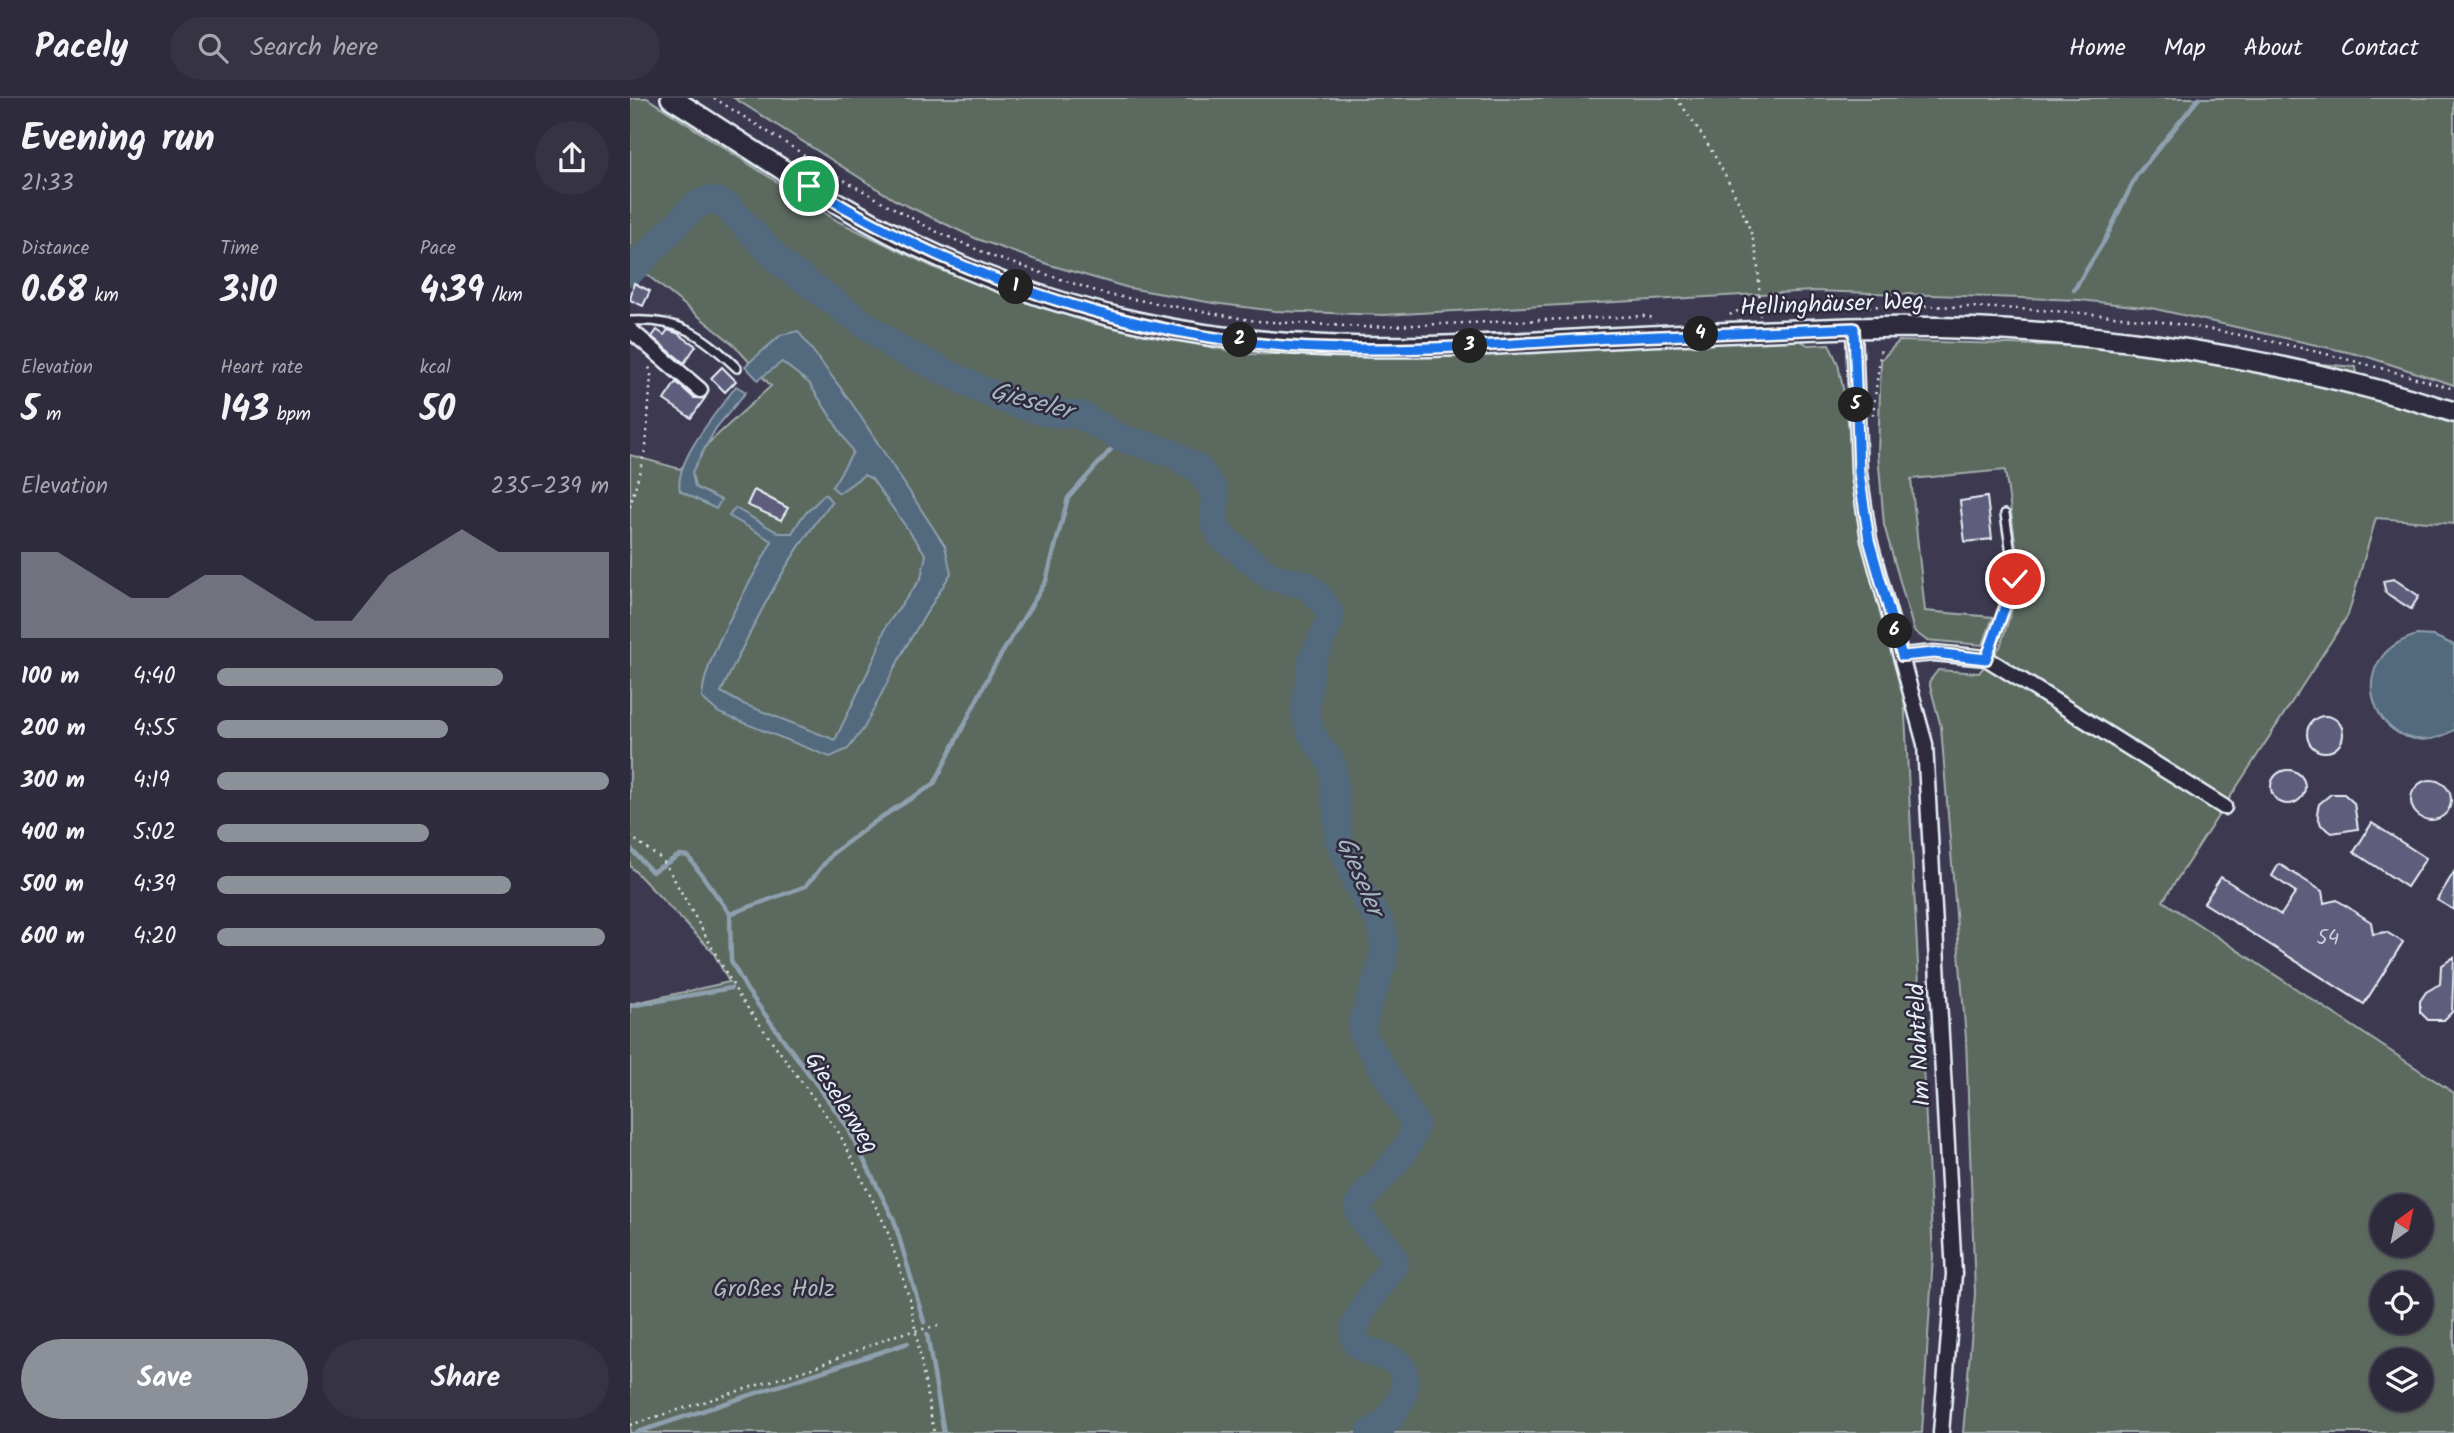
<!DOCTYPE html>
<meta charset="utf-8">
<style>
body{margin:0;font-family:Kalam,sans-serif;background:#363343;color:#f1f3f6;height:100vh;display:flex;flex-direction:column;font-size:26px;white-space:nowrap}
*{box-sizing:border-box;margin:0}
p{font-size:23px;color:#a7a7af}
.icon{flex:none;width:38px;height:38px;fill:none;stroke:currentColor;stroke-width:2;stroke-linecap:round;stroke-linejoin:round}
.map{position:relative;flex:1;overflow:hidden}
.sheet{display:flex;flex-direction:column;background:#2e2b3c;width:630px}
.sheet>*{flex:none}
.needle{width:46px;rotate:33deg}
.fabs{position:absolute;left:1740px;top:1096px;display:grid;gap:14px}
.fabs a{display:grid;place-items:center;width:63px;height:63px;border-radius:50%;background:#2e2b3c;box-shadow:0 2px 5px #0004,0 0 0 2px #494756;font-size:35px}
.pin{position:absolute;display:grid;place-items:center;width:60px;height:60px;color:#fff;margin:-30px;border:4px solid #fff;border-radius:50%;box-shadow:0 2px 7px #0007}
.km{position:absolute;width:35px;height:35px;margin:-18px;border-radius:50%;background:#222;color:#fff;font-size:19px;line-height:35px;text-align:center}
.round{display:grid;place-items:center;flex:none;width:74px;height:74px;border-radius:37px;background:#363343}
.summary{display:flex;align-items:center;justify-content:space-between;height:119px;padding:0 21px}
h1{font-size:38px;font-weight:600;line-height:52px}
.stats{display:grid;grid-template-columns:repeat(3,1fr);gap:10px;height:119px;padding:7px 21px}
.stats div{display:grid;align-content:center}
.stats b{font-size:35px;font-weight:600}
.stats small{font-size:19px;font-weight:400}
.stats p{font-size:19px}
.chart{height:196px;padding:14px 21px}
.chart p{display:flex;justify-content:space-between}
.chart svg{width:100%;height:126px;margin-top:7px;fill:#8c9099;opacity:.7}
.button{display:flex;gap:14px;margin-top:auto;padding:14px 21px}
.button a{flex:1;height:80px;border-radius:42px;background:#8c9099;color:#fff;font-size:28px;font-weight:600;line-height:80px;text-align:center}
.button a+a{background:#363343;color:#f1f3f6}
ul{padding:0 21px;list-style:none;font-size:23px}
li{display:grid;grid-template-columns:112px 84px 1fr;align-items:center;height:52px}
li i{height:18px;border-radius:9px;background:#8c9099}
header{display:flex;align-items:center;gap:42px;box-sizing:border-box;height:98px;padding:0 35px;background:#2e2b3c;border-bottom:2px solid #494756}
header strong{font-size:33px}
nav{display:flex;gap:38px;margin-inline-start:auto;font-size:24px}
.search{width:490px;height:63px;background:#363343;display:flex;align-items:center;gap:18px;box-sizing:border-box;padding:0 24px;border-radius:38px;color:#a7a7af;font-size:26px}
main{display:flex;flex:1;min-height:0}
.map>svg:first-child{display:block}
</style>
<header>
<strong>Pacely</strong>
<div class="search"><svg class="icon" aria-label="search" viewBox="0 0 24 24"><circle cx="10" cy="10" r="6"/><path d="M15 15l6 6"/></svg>Search here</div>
<nav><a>Home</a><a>Map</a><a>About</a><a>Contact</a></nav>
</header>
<main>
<section class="sheet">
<div class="summary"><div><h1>Evening run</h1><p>21:33</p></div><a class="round"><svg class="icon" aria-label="share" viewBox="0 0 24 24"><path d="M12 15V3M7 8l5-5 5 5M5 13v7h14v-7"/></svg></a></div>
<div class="stats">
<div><p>Distance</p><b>0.68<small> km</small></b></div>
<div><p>Time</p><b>3:10</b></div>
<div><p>Pace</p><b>4:39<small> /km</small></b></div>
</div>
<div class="stats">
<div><p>Elevation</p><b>5<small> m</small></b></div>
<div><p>Heart rate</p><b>143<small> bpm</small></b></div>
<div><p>kcal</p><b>50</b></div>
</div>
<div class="chart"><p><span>Elevation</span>235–239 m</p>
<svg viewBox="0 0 160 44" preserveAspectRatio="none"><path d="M0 44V14L10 14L20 22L30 30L40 30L50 22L60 22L70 30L80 38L90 38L100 22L110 14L120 6L130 14L140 14L150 14L160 14V44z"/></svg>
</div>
<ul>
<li><b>100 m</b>4:40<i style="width:73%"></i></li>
<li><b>200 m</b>4:55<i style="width:59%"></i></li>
<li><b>300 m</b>4:19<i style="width:100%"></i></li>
<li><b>400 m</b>5:02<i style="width:54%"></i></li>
<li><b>500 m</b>4:39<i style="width:75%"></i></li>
<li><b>600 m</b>4:20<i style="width:99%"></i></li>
</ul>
<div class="button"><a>Save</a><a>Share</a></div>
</section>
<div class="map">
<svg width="1824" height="1335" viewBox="0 0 1824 1335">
<rect width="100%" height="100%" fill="#3d3950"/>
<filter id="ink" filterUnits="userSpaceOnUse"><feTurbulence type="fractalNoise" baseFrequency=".0143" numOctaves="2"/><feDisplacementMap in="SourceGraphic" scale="14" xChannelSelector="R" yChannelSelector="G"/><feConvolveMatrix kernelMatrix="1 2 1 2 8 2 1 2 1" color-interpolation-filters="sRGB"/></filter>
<g filter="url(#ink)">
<!-- green -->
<g fill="#5b695f" stroke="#a2adac" stroke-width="2" fill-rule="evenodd">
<path d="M0 0H17L209 124 307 171 461 225 615 256 820 259 1164 239 1178 247 1199 246 1208 266 1215 300 1224 373 1272 558 1303 1158 1292 1335H0V906L99 884 83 854 0 768V357L50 371 141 288 103 246 11 172 0 181Z"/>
<path d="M104 0H1824V287L1735 258 1521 210 1450 202 1183 193 754 217 645 213 583 205 499 190 420 167 347 141 265 102Z"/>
<path d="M1269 243 1485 249 1726 269 1728 295 1824 326V426L1746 420 1718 517 1533 803 1824 995V1335H1333L1345 1196 1336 941 1311 629 1299 584 1308 572 1349 575 1370 549 1391 483 1375 372 1281 381 1295 513 1363 519 1353 547 1296 542 1284 533 1254 427 1248 356 1251 262ZM1752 1108H1790V1146H1752ZM1752 1185H1790V1223H1752ZM1752 1262H1790V1300H1752Z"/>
</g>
<!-- water -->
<g fill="#52697d" stroke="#8e9fae" stroke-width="2">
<path d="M168 233 221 304 315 448 321 475 275 550 234 630 218 651 200 659 89 615 72 600C73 559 122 483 142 443L99 418 105 410 149 435H162L172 419 195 396 202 404C155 461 123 527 91 594L111 605 205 642 245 559 256 528 291 480 296 457 242 381 234 377 209 395 202 389 223 354 179 285 152 264 128 282 115 268 151 237Z"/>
<path d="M106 288 116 294 86 330 62 374 65 389 91 402 86 411 50 393C43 363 89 312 106 288Z"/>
<path d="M1787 537 1804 538 1824 547V632C1754 675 1700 562 1787 537Z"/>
</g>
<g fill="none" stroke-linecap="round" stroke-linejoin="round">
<!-- stream -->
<g stroke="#8e9fae" stroke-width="4.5">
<path d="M1444 192 1476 140 1506 78 1569 0"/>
<path d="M0 750 22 774 50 757 58 758 100 816 176 788 203 755 250 720 304 686 363 570 416 483 438 400 491 340"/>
<path d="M100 816 101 863 117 892 217 1028 264 1122 294 1224"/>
<path d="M0 908 101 890"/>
<path d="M297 1236 314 1335"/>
<path d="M5 1335 278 1245"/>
</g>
<!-- river -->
<path stroke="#52697d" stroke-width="28" d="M0 174 65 108C77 100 84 101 97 108L152 166 268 251 369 300 414 314 450 317 491 340 541 355 570 372 585 394V426L590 437 641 479 677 487 695 506 700 516 699 525 682 562 675 611 681 635 703 668 709 742 728 787 750 825 754 845 753 864 732 925 733 937 785 1025C781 1059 745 1080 728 1108 732 1133 759 1142 765 1165 755 1181 724 1217 724 1235 724 1259 759 1253 770 1268 785 1289 760 1327 740 1335"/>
</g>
<!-- building -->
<g fill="#5f5d7b" stroke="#e8f1f8" stroke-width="2">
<path d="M4 185 20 193 13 208 0 202Z"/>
<path d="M27 232 34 237 38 232 47 235 66 248 54 265 22 239Z"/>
<path d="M92 269 106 283 95 294 81 280Z"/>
<path d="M46 284 64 300H75L61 320 34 302Z"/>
<path d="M124 392 158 410 151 422 117 407Z"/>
<path d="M1357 399 1362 441 1335 444 1330 403Z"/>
<path d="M1764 481 1789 498 1781 511 1756 495 1753 483Z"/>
<circle cx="1695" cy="636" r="18"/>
<circle cx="1658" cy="689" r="17"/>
<circle cx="1801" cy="702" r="20"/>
<path d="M1701 696H1714L1724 705 1728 731 1702 735 1691 727 1687 715 1689 706Z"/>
<path d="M1742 725 1796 760 1777 789 1724 754Z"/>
<path d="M1649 766 1692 793 1694 805 1707 802 1741 824 1743 836 1756 834 1773 844 1734 906 1574 805 1591 779 1651 817 1666 794 1642 778Z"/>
<path d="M1824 774V812L1807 802Z"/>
<path d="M1824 859 1822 914 1814 922H1798L1790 914V903L1796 894 1810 886 1811 868Z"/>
</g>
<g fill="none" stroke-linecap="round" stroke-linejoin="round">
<!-- lane casing -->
<g stroke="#e8f1f8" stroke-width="12">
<g id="lane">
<path d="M0 223C50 220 72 237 107 270"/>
<path d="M1357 560 1385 481 1375 416"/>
</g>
</g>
<!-- street casing -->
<g stroke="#e8f1f8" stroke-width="19">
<g id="street">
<path d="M1224 230 1229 375 1239 442 1295 646 1324 1176 1311 1335"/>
<path d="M0 232 70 292"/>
<path d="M1272 558 1304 555 1356 560 1594 709"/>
</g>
</g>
<!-- secondary casing -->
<g stroke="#e8f1f8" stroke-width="24">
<path id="secondary" d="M41 0C99 36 155 75 214 109 303 162 406 202 507 224 659 258 806 250 960 241 1047 236 1133 233 1220 230 1425 224 1628 253 1824 314"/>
</g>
<!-- path -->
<g stroke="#e8f1f8" stroke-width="2.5" stroke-dasharray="2 5" stroke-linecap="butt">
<path d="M84 0 219 85 303 132 364 159 475 196 626 223 734 229 1014 218 1025 220"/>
<path d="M1046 0C1076 39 1103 87 1120 132 1130 160 1129 189 1130 218"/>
<path d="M1100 217C1112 206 1171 210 1189 209 1290 207 1391 208 1492 219 1605 231 1716 259 1824 291"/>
<path d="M1243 317 1251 248"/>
<path d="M0 409 16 349 21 277 19 268"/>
<path d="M0 738 31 761 39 772 109 898 209 1035 256 1129 280 1202 304 1335"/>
<path d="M0 1327 182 1270 269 1236 308 1228"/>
</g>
<!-- lane -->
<use href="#lane" stroke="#2f2a3d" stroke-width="7"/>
<!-- street -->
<use href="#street" stroke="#2f2a3d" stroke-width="14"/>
<!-- secondary -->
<use href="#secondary" stroke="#2f2a3d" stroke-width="19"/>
</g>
</g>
<g fill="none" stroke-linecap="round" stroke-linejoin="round" filter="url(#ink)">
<!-- route casing -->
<g stroke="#fff" stroke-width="14">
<path id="route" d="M179 88C337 187 534 250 722 251 808 252 895 245 981 240 1062 236 1143 233 1224 230L1229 375 1239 442 1272 558 1304 555 1356 561 1385 481"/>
</g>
<!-- route -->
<use href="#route" stroke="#1a73e8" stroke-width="9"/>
</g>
<g text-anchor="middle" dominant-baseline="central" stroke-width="5" stroke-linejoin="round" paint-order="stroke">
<!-- number labels -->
<g font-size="21" fill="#c6ccd9">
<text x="1698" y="840">54</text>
</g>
<!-- street labels -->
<g font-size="24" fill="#e8f1f8" stroke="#2f2a3d">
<text transform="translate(1202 207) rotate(-2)">Hellinghäuser Weg</text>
<text transform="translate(1290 947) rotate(-93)">Im Nahtfeld</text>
<text transform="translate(211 1005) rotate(57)">Gieselerweg</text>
</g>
<!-- park labels -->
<g font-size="24" fill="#b0bbbb" stroke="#2f2a3d">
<text x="144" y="1191">Großes Holz</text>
</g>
<!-- water labels -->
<g font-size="26" font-style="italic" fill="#a4b4c1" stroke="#2f2a3d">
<text transform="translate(401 304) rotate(15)">Gieseler</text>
<text transform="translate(729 778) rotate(67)">Gieseler</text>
</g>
</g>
</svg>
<div class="fabs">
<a><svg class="needle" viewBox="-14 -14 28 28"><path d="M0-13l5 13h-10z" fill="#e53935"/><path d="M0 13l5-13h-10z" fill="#a7a7af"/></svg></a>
<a><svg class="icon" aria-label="locate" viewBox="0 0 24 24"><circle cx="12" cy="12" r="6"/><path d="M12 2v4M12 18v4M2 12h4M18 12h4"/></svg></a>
<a><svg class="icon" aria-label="layers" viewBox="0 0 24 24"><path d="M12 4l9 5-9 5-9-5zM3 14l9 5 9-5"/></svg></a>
</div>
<div class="pin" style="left:179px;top:88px;background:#1e9e55"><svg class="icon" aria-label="arrive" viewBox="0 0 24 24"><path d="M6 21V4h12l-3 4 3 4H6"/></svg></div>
<div class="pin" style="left:1385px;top:481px;background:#d93025"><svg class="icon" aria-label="check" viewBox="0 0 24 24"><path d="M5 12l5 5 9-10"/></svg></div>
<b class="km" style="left:386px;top:189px">1</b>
<b class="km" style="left:610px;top:242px">2</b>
<b class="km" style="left:840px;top:248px">3</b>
<b class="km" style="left:1071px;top:236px">4</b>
<b class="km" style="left:1226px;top:307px">5</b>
<b class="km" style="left:1265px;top:533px">6</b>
</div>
</main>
